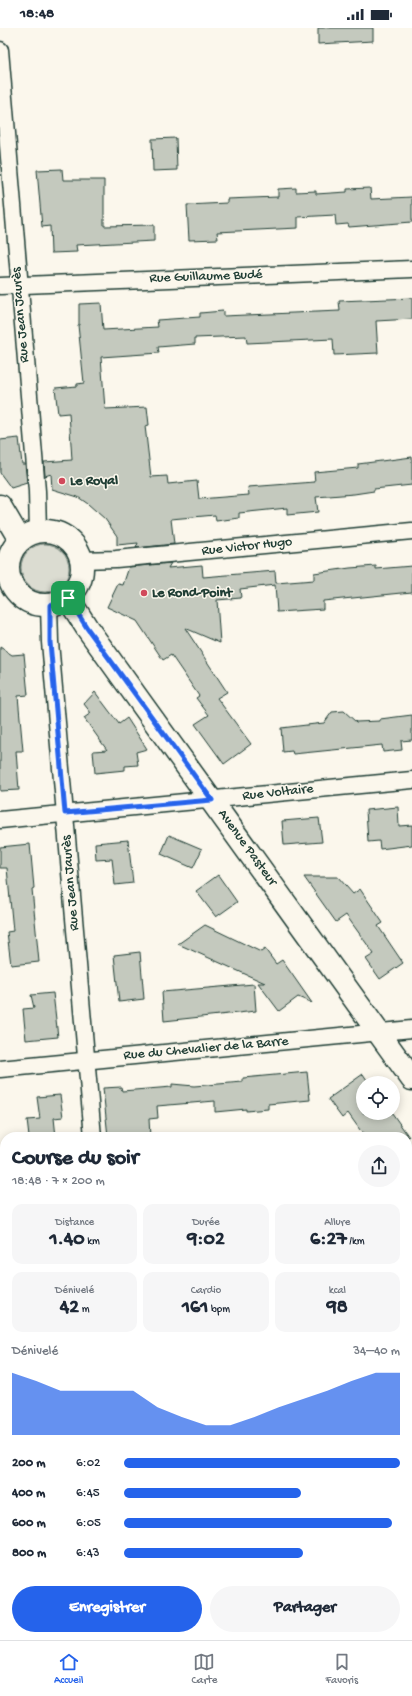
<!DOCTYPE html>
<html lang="fr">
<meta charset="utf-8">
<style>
body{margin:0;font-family:"Gochi Hand",sans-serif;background:#f6f6f7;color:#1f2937;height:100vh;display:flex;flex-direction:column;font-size:15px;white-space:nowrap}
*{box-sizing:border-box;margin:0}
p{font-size:13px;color:#747a83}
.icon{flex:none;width:22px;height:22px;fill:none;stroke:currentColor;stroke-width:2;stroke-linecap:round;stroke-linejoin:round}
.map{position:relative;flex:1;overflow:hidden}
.details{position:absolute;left:0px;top:1104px;width:412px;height:508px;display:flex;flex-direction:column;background:#fff;border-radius:16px 16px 0 0;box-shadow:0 2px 10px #0003}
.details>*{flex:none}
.controls{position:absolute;left:356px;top:1048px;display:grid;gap:8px}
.controls a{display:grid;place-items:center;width:44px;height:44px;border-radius:50%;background:#fff;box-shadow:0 2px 10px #0003;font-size:20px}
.pin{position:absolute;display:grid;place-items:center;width:34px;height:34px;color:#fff;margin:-17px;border-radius:8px;box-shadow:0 2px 6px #0006}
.round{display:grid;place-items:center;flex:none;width:42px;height:42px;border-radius:21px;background:#f6f6f7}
.summary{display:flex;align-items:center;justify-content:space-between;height:68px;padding:0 12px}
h1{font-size:22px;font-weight:800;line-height:30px}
.figures{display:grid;grid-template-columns:repeat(3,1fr);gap:6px;height:68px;padding:4px 12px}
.figures div{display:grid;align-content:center;border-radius:10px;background:#f6f6f7;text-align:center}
.figures b{font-size:20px;font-weight:800}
.figures small{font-size:11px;font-weight:400}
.figures p{font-size:11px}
.chart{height:112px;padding:8px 12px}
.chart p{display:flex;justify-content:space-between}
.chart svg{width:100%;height:72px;margin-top:4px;fill:#2563eb;opacity:.7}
.button{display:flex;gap:8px;margin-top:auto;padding:8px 12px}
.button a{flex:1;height:46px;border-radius:24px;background:#2563eb;color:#fff;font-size:16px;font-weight:800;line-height:46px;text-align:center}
.button a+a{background:#f6f6f7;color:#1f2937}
ul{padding:0 12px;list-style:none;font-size:13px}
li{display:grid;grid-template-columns:64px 48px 1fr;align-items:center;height:30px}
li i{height:10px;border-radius:5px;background:#2563eb}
.status{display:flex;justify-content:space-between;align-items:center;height:28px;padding:0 20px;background:#fff;direction:ltr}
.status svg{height:11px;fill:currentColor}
.tabs{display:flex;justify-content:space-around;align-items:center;height:56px;border-top:1px solid #e0e1e3;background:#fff;font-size:11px;color:#747a83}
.tabs a{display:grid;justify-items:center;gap:2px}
.tabs .on{color:#2563eb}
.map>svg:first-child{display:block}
</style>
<div class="status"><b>18:48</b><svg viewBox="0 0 49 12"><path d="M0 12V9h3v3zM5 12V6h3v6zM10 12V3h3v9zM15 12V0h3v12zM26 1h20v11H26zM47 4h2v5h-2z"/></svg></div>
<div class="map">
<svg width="412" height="1612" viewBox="0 0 412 1612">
<rect width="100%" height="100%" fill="#fbf7ec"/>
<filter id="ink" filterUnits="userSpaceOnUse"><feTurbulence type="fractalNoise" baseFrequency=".025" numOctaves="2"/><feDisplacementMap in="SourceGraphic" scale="8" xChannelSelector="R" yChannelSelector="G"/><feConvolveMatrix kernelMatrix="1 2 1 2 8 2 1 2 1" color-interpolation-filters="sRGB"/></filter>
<g filter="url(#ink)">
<!-- green -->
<circle fill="#dbdcd1" stroke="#7d8c82" cx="45" cy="540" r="24"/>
<!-- building -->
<g fill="#c4c9be" stroke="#1f3d34">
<path d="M318 0H373V13L318 16Z"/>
<path d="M176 110 177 142 153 143 152 111Z"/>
<path d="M62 141 63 152H104V198L154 197V213L76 217 77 224 51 225 50 198 42 199 37 142Z"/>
<path d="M296 160V164L316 163V166L347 164V161L370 160 371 171 412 169V194L349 199 348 196 336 197 335 187 298 189V200L217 204 218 211 189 212 187 177 227 175V171L278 169V161Z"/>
<path d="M412 270V291L376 293 378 325 334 327 333 311 247 315 246 308 195 310V316L158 319 159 325 101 329 105 381 147 379 149 397 145 398 151 449 167 448 168 456 197 453 199 471 249 467 248 459 315 454 314 444 358 440V436L412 429V457L374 461V463L354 466 316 469 318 484 287 487V480L239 485V490L216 493 215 487 171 491 174 516 136 520 138 515 117 517V508L105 491 88 476 78 469 52 461 51 446 45 448 44 434 72 432 69 385 58 386 55 360 77 358V356L84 355 78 297H79V276L101 275 103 302 158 299 157 292 200 289V285L223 283V288L340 283 339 273Z"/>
<path d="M19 410 22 436H25L27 455 11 460 0 445V412Z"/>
<path d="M171 535 168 540 202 537 203 549 275 543 276 555 314 552V545L350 540 376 538V541L412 538V564L323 573V581L277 584 275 557 240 561 241 570 217 572 220 615 185 600 227 664 217 670 251 716 224 736 195 696 209 687 196 670 199 668 171 627 163 632 137 593 107 579 118 556 123 557 129 539Z"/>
<path d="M0 619 12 627 24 626 28 667 18 668 23 723H16L19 762 0 763Z"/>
<path d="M95 664 119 696 127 690 147 721 136 724 138 737 125 738V742L95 745 93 723 107 722 84 690 91 685 84 676Z"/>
<path d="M344 683 356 694 380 693V691L412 687V712L401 713 402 722 383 724 382 717 293 726 292 723 283 724 281 700 324 695 332 684Z"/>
<path d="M398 779 399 798 412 797V817L380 821 379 813 368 814 366 782Z"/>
<path d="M319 790 322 814 284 817 282 793Z"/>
<path d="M169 807 202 821 193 840 161 826Z"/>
<path d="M128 812 133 855 115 857 112 831 96 832 95 815Z"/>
<path d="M30 816 34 860 32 861 39 934 11 937 7 904 13 903 7 840H0V819Z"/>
<path d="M218 847 237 874 216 889 196 863Z"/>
<path d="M304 849H338L353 866 360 861 383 895 378 898 403 935 380 951 366 931 374 926 346 887 336 894Z"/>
<path d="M205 897 261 924 265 921 276 936 282 932 312 975 298 969 279 983 258 955H265L178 916Z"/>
<path d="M140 924 144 971 119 974 114 927Z"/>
<path d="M254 956 256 983 164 993 162 964Z"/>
<path d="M53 965 58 1009 26 1012 23 981 34 980 31 967Z"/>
<path d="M307 1044 310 1072 268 1076V1081L246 1083V1081L215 1084V1073L157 1078 158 1090 149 1091 150 1109H108L103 1060 121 1059 122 1063 172 1059V1056L194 1058 243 1054V1050Z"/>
<path d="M363 1046 369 1055H363V1085H392L409 1109H365L348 1085 342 1090 328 1071Z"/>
<path d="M60 1067 63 1089 54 1090 56 1109H29L27 1092 40 1091 37 1069Z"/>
</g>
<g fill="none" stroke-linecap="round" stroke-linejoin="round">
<!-- street casing -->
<g stroke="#1f3d34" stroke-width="19">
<g id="street">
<path d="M0 22 37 463 38 504"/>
<path d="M0 258 412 241"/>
<path d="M81 532 116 531 412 503"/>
<path d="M0 545 8 544"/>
<path d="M49 577 50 614 93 1109"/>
<path d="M0 792 412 752"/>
<path d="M0 1041 412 1001"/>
<path d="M407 1232H412"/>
<path d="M0 1272 5 1271"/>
<path d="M407 1461H412"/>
<path d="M0 1502 5 1501"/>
<path d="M136 1607 137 1612"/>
</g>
</g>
<!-- secondary casing -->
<g stroke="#1f3d34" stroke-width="25">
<g id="secondary">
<path d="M0 478 20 512"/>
<circle cx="45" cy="540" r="37"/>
<path d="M68 570 87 600 412 1051"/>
</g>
</g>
<!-- street -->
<use href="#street" stroke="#fbf7ec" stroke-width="16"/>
<!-- secondary -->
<use href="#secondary" stroke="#fbf7ec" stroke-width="22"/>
</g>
</g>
<g fill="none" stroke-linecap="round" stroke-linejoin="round" filter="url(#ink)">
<!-- route casing -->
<g stroke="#fff" stroke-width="8">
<path id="route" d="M68 570 87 600 212 772 65 785 50 614V577Z"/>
</g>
<!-- route -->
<use href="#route" stroke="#2563eb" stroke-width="5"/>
</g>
<!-- markers -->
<g fill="#d1495b" stroke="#fbf7ec" stroke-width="1.5">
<circle cx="62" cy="453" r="4"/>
<circle cx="144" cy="565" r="4"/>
</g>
<g text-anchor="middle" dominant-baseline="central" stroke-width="3" stroke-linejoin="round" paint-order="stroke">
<!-- street labels -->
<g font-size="14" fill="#1f3d34" stroke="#fbf7ec">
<text transform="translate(206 249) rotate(-2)">Rue Guillaume Budé</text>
<text transform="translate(21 287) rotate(-95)">Rue Jean Jaurès</text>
<text transform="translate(247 519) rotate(-6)">Rue Victor Hugo</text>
<text transform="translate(278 765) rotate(-6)">Rue Voltaire</text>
<text transform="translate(247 820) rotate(54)">Avenue Pasteur</text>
<text transform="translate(71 855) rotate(-95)">Rue Jean Jaurès</text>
<text transform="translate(206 1021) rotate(-5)">Rue du Chevalier de la Barre</text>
</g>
<!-- poi labels -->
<g font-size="14" font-weight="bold" fill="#1f3d34" stroke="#fbf7ec" text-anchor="start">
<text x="70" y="453">Le Royal</text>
<text x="152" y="565">Le Rond-Point</text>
</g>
</g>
</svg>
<div class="controls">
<a><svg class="icon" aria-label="locate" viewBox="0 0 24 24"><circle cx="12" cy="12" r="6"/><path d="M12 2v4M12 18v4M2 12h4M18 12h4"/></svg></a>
</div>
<div class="pin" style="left:68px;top:570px;background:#1e9e55"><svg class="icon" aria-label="arrive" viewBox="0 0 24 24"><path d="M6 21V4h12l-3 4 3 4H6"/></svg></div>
<section class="details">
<div class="summary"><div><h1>Course du soir</h1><p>18:48 · 7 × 200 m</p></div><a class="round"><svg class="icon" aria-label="share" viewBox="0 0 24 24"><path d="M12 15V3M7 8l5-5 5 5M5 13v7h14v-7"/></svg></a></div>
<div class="figures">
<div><p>Distance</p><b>1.40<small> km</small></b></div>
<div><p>Durée</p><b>9:02</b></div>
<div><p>Allure</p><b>6:27<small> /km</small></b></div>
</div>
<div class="figures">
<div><p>Dénivelé</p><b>42<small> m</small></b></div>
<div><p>Cardio</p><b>161<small> bpm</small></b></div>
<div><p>kcal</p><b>98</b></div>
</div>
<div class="chart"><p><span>Dénivelé</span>34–40 m</p>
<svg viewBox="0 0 160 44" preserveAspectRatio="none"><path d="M0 44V6L10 11L20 17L30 17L40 17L50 17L60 27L70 33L80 38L90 38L100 33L110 27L120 22L130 17L140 11L150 6L160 6V44z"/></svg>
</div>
<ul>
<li><b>200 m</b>6:02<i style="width:100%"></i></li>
<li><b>400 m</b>6:45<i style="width:64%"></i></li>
<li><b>600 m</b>6:05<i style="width:97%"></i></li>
<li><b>800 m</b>6:43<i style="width:65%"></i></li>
</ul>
<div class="button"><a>Enregistrer</a><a>Partager</a></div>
</section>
</div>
<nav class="tabs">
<a class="on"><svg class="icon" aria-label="home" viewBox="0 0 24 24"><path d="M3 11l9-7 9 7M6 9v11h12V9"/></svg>Accueil</a>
<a><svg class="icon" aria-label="map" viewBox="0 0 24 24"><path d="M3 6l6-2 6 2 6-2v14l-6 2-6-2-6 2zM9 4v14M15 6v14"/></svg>Carte</a>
<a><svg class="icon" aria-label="saved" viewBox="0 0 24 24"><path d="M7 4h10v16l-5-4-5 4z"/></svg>Favoris</a>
</nav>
